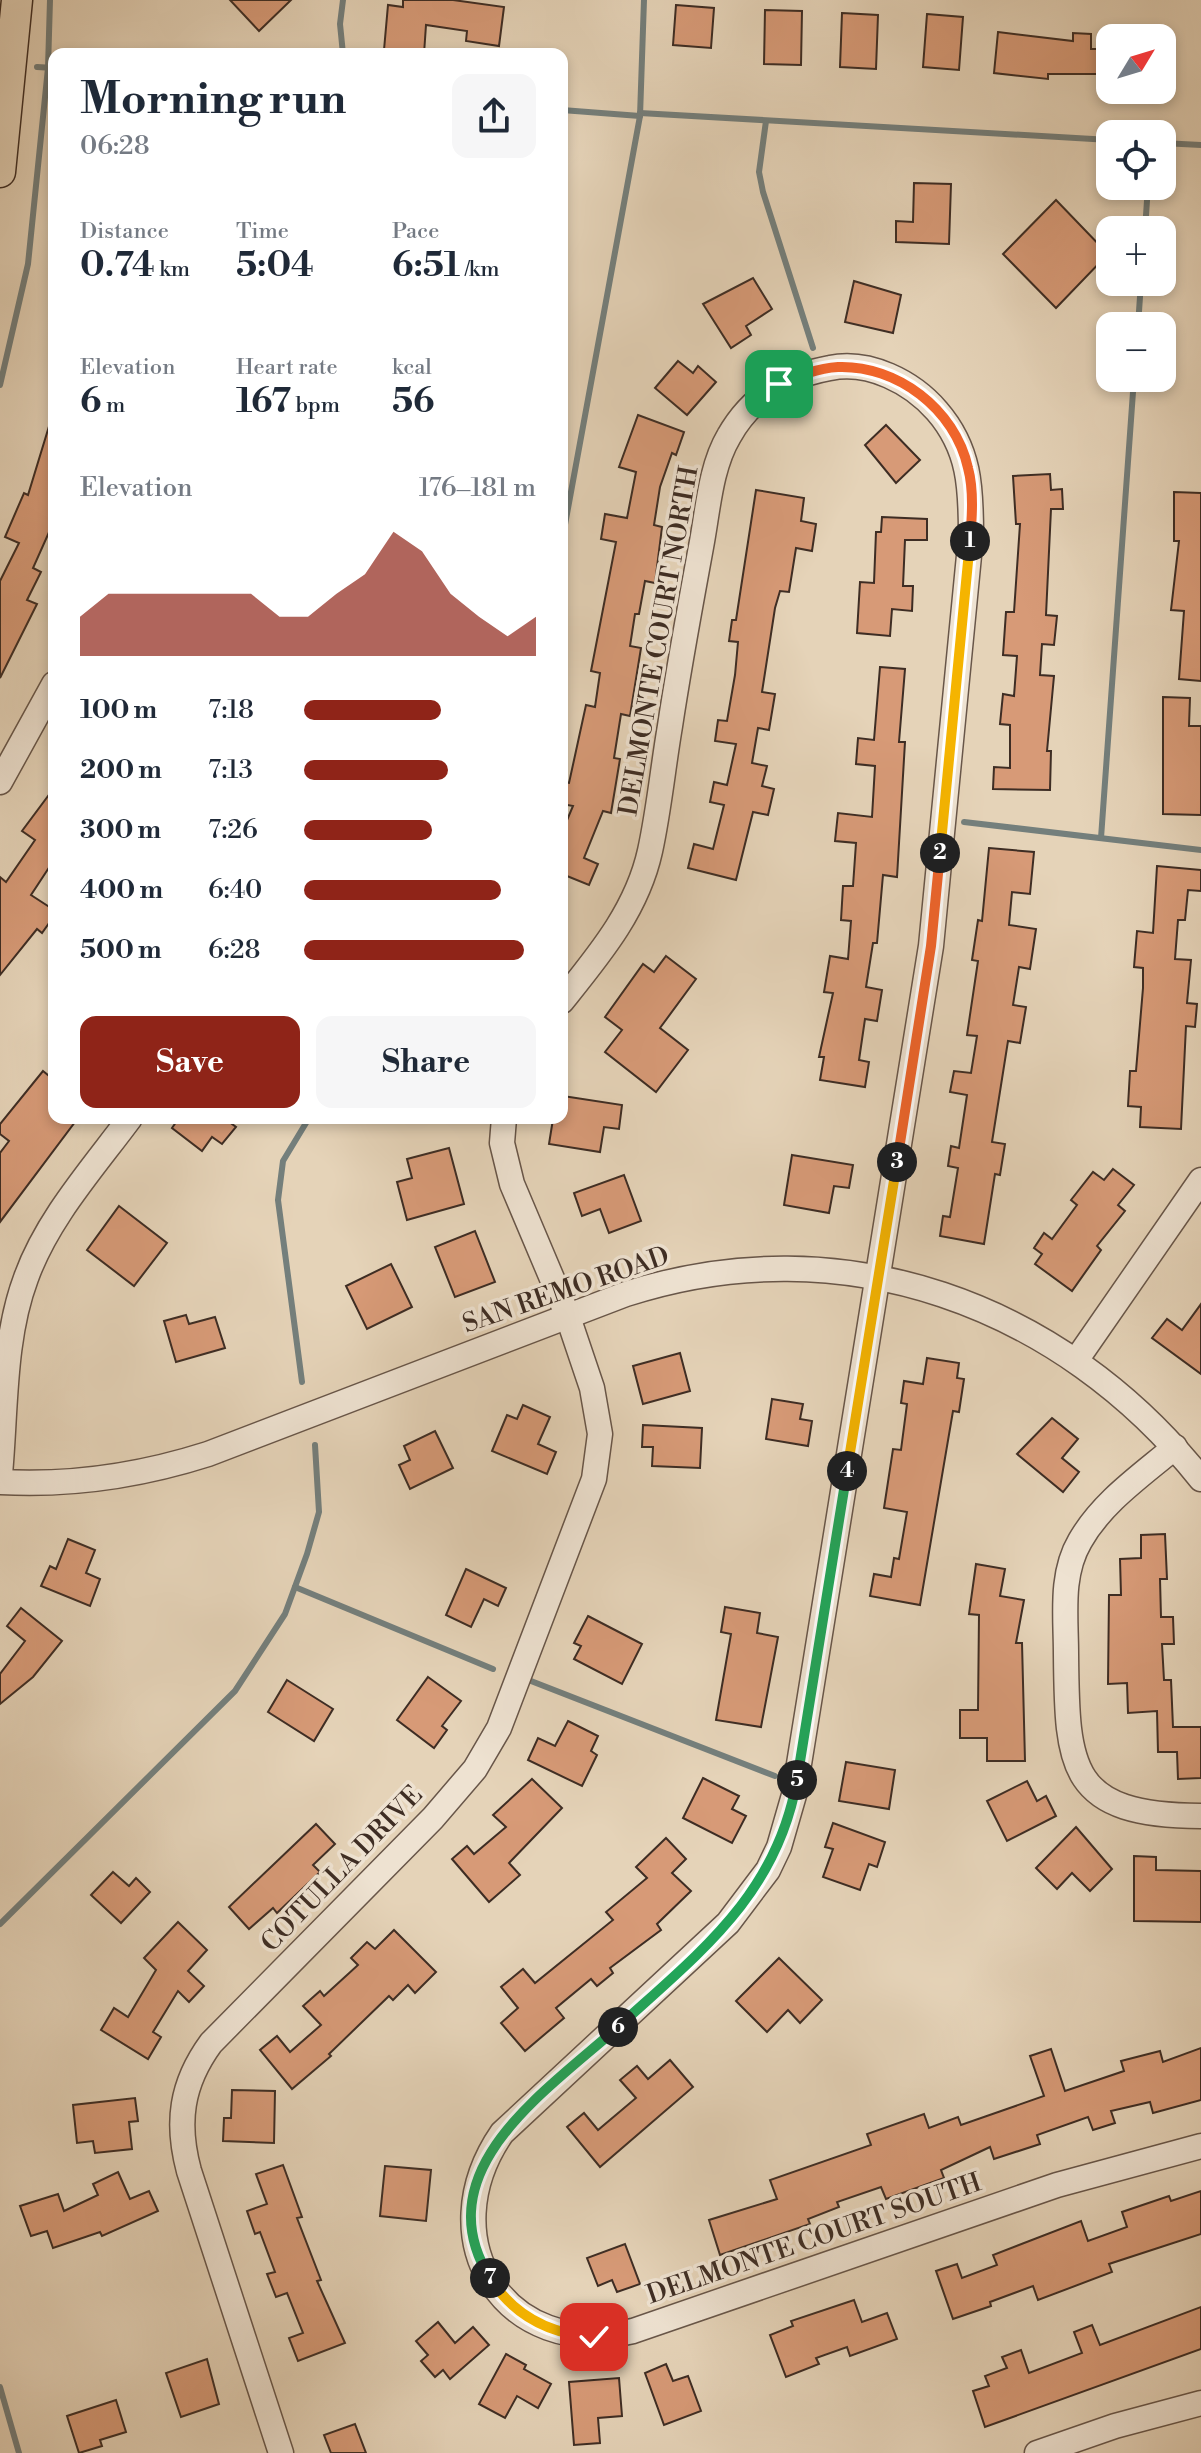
<!DOCTYPE html>
<meta charset="utf-8">
<style>
body{margin:0;font-family:"Libre Bodoni",serif;background:#f6f6f7;color:#1f2937;height:100vh;display:flex;flex-direction:column;font-size:30px;white-space:nowrap}
*{box-sizing:border-box;margin:0}
p{font-size:26px;color:#747a83}
.icon{flex:none;width:44px;height:44px;fill:none;stroke:currentColor;stroke-width:2;stroke-linecap:round;stroke-linejoin:round}
.map{position:relative;flex:1;overflow:hidden}
.side{position:absolute;left:48px;top:48px;width:520px;height:1076px;display:flex;flex-direction:column;background:#fff;border-radius:16px;box-shadow:0 4px 12px #0003}
.side>*{flex:none}
.needle{width:52px;rotate:52deg}
.controls{position:absolute;left:1096px;top:24px;display:grid;gap:16px}
.controls a{display:grid;place-items:center;width:80px;height:80px;border-radius:16px;background:#fff;box-shadow:0 4px 12px #0003;font-size:40px}
.pin{position:absolute;display:grid;place-items:center;width:68px;height:68px;color:#fff;margin:-34px;border-radius:16px;box-shadow:0 4px 12px #0006}
.km{position:absolute;width:40px;height:40px;margin:-20px;border-radius:50%;background:#222;color:#fff;font-size:22px;line-height:40px;text-align:center}
.round{display:grid;place-items:center;flex:none;width:84px;height:84px;border-radius:16px;background:#f6f6f7}
.head{display:flex;align-items:center;justify-content:space-between;height:136px;padding:0 32px}
h1{font-size:44px;font-weight:700;line-height:60px}
.metrics{display:grid;grid-template-columns:repeat(3,1fr);gap:12px;height:136px;padding:8px 32px}
.metrics div{display:grid;align-content:center}
.metrics b{font-size:34px;font-weight:700}
.metrics small{font-size:22px;font-weight:400}
.metrics p{font-size:22px}
.chart{height:224px;padding:16px 32px}
.chart p{display:flex;justify-content:space-between}
.chart svg{width:100%;height:144px;margin-top:8px;fill:#8f2418;opacity:.7}
.button{display:flex;gap:16px;margin-top:auto;padding:16px 32px}
.button a{flex:1;height:92px;border-radius:16px;background:#8f2418;color:#fff;font-size:32px;font-weight:700;line-height:92px;text-align:center}
.button a+a{background:#f6f6f7;color:#1f2937}
ul{padding:0 32px;list-style:none;font-size:26px}
li{display:grid;grid-template-columns:128px 96px 1fr;align-items:center;height:60px}
li i{height:20px;border-radius:10px;background:#8f2418}
.map>svg:first-child{display:block}
</style>
<div class="map">
<svg width="1201" height="2453" viewBox="0 0 1201 2453">
<rect width="100%" height="100%" fill="#e5d3b8"/>
<filter id="stains"><feTurbulence type="fractalNoise" baseFrequency=".0025" numOctaves="4"/><feColorMatrix values="0 0 0 0 .2 0 0 0 0 .09 0 0 0 0 .02 0 0 0 .5 -.17"/></filter>
<radialGradient id="worn" r=".72"><stop offset=".6" stop-color="#630" stop-opacity="0"/><stop offset="1" stop-color="#630" stop-opacity=".3"/></radialGradient>
<g fill="none" stroke-linecap="round" stroke-linejoin="round">
<!-- stream -->
<g stroke="#747f7c" stroke-width="6">
<path d="M343 54 340 24 343 0"/>
<path d="M37 67 54 68"/>
<path d="M562 110 640 116"/>
<path d="M640 113 1110 140"/>
<path d="M766 121 759 172 763 192 813 348"/>
<path d="M1162 143 1201 145"/>
<path d="M1145 230 1148 186"/>
<path d="M1138 326 1141 282"/>
<path d="M0 385 28 264 48 68 50 0"/>
<path d="M562 541 640 116 644 0"/>
<path d="M964 822 1201 850"/>
<path d="M1101 838 1134 378"/>
<path d="M302 1382 278 1200 283 1161 309 1118"/>
<path d="M295 1587 493 1669"/>
<path d="M531 1681 775 1776"/>
<path d="M0 1924 235 1691 285 1614 307 1554 319 1512 315 1445"/>
<path d="M0 2387 19 2453"/>
</g>
</g>
<!-- building -->
<g fill="#d79a77" stroke="#3e2d24" stroke-width="2">
<path d="M230 0H291L259 31Z"/>
<path d="M403 0H453L504 7 499 46 466 41 467 31 426 25 424 54 384 50 388 5 403 7Z"/>
<path d="M676 5 714 8 711 48 673 45Z"/>
<path d="M765 10 802 11 801 65 764 64Z"/>
<path d="M842 13 878 15 876 69 840 67Z"/>
<path d="M927 14 963 17 959 70 923 67Z"/>
<path d="M998 32 1073 41V33L1091 34V49H1110V74H1048V79L994 73Z"/>
<path d="M914 183 951 184 949 244 896 242V221L913 222Z"/>
<path d="M1056 200 1108 254 1056 308 1003 254Z"/>
<path d="M753 278 772 309 746 326 751 335 731 348 703 304Z"/>
<path d="M854 281 901 295 893 333 845 322Z"/>
<path d="M678 361 693 373 698 366 716 382 687 415 655 388Z"/>
<path d="M638 415 684 432 676 455 672 453 660 487 654 525 662 527 655 583 645 581 639 614H635L630 646 641 648 630 716 621 714 614 758 620 759 611 813 603 811 584 858 598 864 589 885 562 874V832L573 806 562 804V782L569 783 586 705 595 707 600 673 591 671 616 542 601 539 605 514 627 518 636 472 619 467Z"/>
<path d="M50 423H54V531L50 530 33 568 41 572 27 600 37 604 0 678V581L19 543 5 537 24 493 28 495Z"/>
<path d="M886 425 920 460 896 483 865 445Z"/>
<path d="M1050 474 1051 490 1062 489 1063 509H1051L1046 615 1057 616 1054 645 1042 644 1040 675 1054 676 1047 751H1051L1050 790 993 789 994 767 1010 768V725L1000 724 1003 694 1014 696 1017 656 1003 655 1006 612H1014L1020 524H1016L1013 476Z"/>
<path d="M756 490 804 498 801 521 816 524 812 551 796 548 789 592 780 591 775 608 762 692 775 694 769 730 758 728 752 763 767 766 762 786 774 789 768 815 753 812 736 880 688 868 694 844 713 849 724 805 710 802 714 782 727 785 736 744 715 741 718 720 727 721 735 675 738 642 729 641 732 620H736Z"/>
<path d="M1174 492 1201 493V681L1179 679 1184 611 1171 610 1179 541H1174Z"/>
<path d="M882 517 927 519V540H905L903 586H913L912 611 892 609 890 636 857 633 860 582 874 583 876 532H881Z"/>
<path d="M880 667 905 669 899 742H905L897 877 883 875 877 943H873L866 987 882 990 877 1021 865 1019 859 1060 869 1062 865 1087 820 1080 824 1057H819L833 993 824 992 830 956 848 959 851 921 841 920 843 886H853L856 843 835 841 838 813 872 817 875 766 856 764 858 738 874 740Z"/>
<path d="M1163 697 1190 698 1189 726H1201V815L1163 814Z"/>
<path d="M54 788V860L31 895 54 910V916L42 933 37 929 0 975V877L6 882 35 840 22 831Z"/>
<path d="M989 848 1034 852 1030 894 1012 892 1009 925 1036 929 1030 969 1019 967 1013 1005 1026 1007 1020 1043 1008 1041 992 1142 1005 1144 1000 1175 995 1174 984 1244 940 1236 943 1216 950 1217 958 1168 948 1166 951 1146 959 1148 967 1095 950 1092 954 1071 971 1073 977 1036 967 1035 978 961 972 960 978 920 982 921Z"/>
<path d="M1157 866 1201 870V891L1188 890 1185 920H1178L1175 959 1191 960 1187 1003 1197 1004 1195 1027 1186 1026 1181 1129 1140 1127 1141 1107 1128 1106 1130 1071H1136L1143 988V968L1134 967 1137 931 1153 933Z"/>
<path d="M666 956 696 979 660 1028 688 1050 656 1092 605 1052 622 1030 605 1017 643 964 654 972Z"/>
<path d="M43 1071 54 1080V1118H78L0 1222V1153L9 1141 0 1134V1124Z"/>
<path d="M563 1096 622 1105 619 1129 604 1127 600 1152 549 1144 553 1119 562 1118Z"/>
<path d="M179 1118H224L236 1127 222 1144 212 1137 202 1151 172 1128Z"/>
<path d="M449 1148 464 1204 407 1220 397 1182 412 1178 407 1159Z"/>
<path d="M792 1155 853 1165 849 1188 834 1186 829 1213 784 1205Z"/>
<path d="M1113 1169 1134 1185 1118 1205 1125 1211 1097 1246 1101 1250 1072 1291 1035 1264 1042 1254 1034 1248 1044 1233 1052 1239 1077 1205 1071 1200 1093 1172 1104 1180Z"/>
<path d="M624 1175 641 1221 609 1233 600 1209 582 1216 574 1193Z"/>
<path d="M119 1206 167 1243 134 1286 87 1250Z"/>
<path d="M475 1231 495 1282 455 1297 435 1247Z"/>
<path d="M391 1264 412 1307 367 1329 346 1286Z"/>
<path d="M1201 1304V1374L1152 1338 1167 1319 1182 1330Z"/>
<path d="M186 1315 189 1324 215 1317 225 1348 176 1362 164 1321Z"/>
<path d="M680 1353 690 1391 643 1404 633 1366Z"/>
<path d="M927 1358 959 1363 957 1378 964 1379 959 1412 953 1411 920 1605 870 1596 874 1574 891 1577 894 1558 899 1559 907 1512 884 1508 893 1449 901 1450 907 1404 901 1403 904 1381 923 1384Z"/>
<path d="M772 1399 803 1404 800 1419 812 1421 808 1446 766 1439Z"/>
<path d="M523 1405 550 1417 538 1444 556 1452 547 1474 492 1451 507 1415 517 1419Z"/>
<path d="M1052 1418 1078 1439 1062 1458 1079 1472 1063 1492 1017 1454Z"/>
<path d="M643 1425 702 1428 700 1468 652 1466 653 1447H642Z"/>
<path d="M435 1431 453 1468 410 1489 399 1465 410 1460 404 1446Z"/>
<path d="M1165 1534 1167 1579H1160L1161 1617H1173L1174 1644H1162L1164 1680H1171L1173 1727H1201V1778L1178 1779 1177 1752H1158L1157 1711 1128 1713 1127 1683 1108 1684 1109 1595H1121L1120 1559 1141 1558V1535Z"/>
<path d="M68 1539 95 1550 86 1573 100 1579 90 1606 41 1586 50 1566 56 1569Z"/>
<path d="M976 1564 1005 1569 1000 1596 1024 1600 1016 1643H1022L1025 1761H987V1738H960V1710H978L979 1615 969 1614Z"/>
<path d="M466 1569 506 1588 498 1606 484 1599 471 1627 446 1615Z"/>
<path d="M725 1607 760 1613 757 1633 778 1637 761 1727 716 1720 731 1634 721 1632Z"/>
<path d="M21 1608 62 1641 33 1677 0 1704V1674L25 1641 7 1626Z"/>
<path d="M588 1616 642 1644 622 1684 574 1659 581 1646 574 1643Z"/>
<path d="M428 1677 461 1701 442 1726 447 1730 434 1748 397 1720Z"/>
<path d="M287 1680 333 1709 314 1741 268 1712Z"/>
<path d="M568 1721 598 1736 591 1751 597 1755 582 1786 528 1760 538 1738 555 1746Z"/>
<path d="M846 1762 895 1770 889 1809 839 1801Z"/>
<path d="M703 1778 739 1796 732 1809 746 1816 732 1843 683 1818Z"/>
<path d="M532 1779 562 1808 509 1863 520 1875 489 1902 452 1859 467 1846 474 1854 506 1827 493 1815Z"/>
<path d="M1027 1781 1037 1801 1046 1796 1056 1816 1007 1841 987 1801Z"/>
<path d="M833 1823 885 1842 877 1867 869 1864 860 1890 823 1877 833 1849 825 1847Z"/>
<path d="M316 1824 335 1844 313 1865 320 1872 277 1913 273 1908 249 1929 229 1907Z"/>
<path d="M1076 1827 1112 1869 1090 1891 1072 1873 1057 1889 1036 1868Z"/>
<path d="M666 1838 686 1859 672 1873 691 1891 657 1924 661 1930 610 1968 613 1973 597 1986 591 1979 556 2008 564 2018 525 2051 501 2023 518 2008 501 1987 523 1969 535 1983 613 1920 606 1912 647 1878 636 1867Z"/>
<path d="M1134 1856 1156 1857V1870L1201 1871V1922L1134 1921Z"/>
<path d="M113 1872 129 1886 136 1878 150 1892 121 1923 91 1895Z"/>
<path d="M178 1922 207 1950 188 1971 204 1986 189 2002 178 1991 153 2032 161 2037 148 2059 101 2030 114 2008 128 2017 156 1970 144 1958Z"/>
<path d="M394 1930 436 1972 415 1993 408 1985 393 2000 389 1996 329 2054 331 2056 292 2089 260 2050 277 2036 290 2052 321 2025 303 2006 320 1991 324 1996 358 1965 351 1958 367 1942 375 1949Z"/>
<path d="M779 1958 822 2000 800 2023 788 2010 767 2032 736 2001Z"/>
<path d="M1201 2048V2100L1153 2113 1150 2102 1111 2111 1115 2123 1093 2130 1088 2117 1037 2135 1040 2144 994 2159 990 2147 941 2170 944 2178 886 2199 881 2187 837 2202 839 2207 808 2219 810 2224 720 2255 709 2220 777 2199 770 2180 871 2145 867 2134 924 2114 929 2128 958 2117 961 2125 1044 2096 1030 2056 1051 2049 1065 2091 1124 2071 1121 2061 1160 2051 1163 2062Z"/>
<path d="M670 2060 693 2087 600 2167 567 2127 584 2113 598 2130 636 2098 620 2080 637 2066 648 2079Z"/>
<path d="M232 2090 275 2091 274 2143 223 2141 224 2118H231Z"/>
<path d="M135 2098 138 2121 129 2122 132 2149 95 2153 93 2141 77 2143 73 2105Z"/>
<path d="M283 2165 302 2217 297 2218 321 2280 317 2281 345 2343 298 2361 289 2338 303 2333 287 2293 276 2297 267 2274 275 2272 260 2232 255 2234 247 2211 267 2204 256 2174Z"/>
<path d="M385 2166 431 2170 426 2221 380 2216Z"/>
<path d="M118 2172 130 2199 149 2191 158 2211 102 2236 100 2232 53 2248 47 2231 31 2236 20 2206 58 2194 64 2211 98 2195 93 2184Z"/>
<path d="M1201 2191V2234L1109 2264 1112 2272 1038 2300 1033 2286 990 2302 991 2306 953 2319 936 2271 957 2264 962 2278 997 2265 993 2255 1081 2221 1088 2241 1127 2227 1122 2212 1169 2196 1171 2201Z"/>
<path d="M625 2244 640 2284 617 2292 612 2280 598 2286 587 2258Z"/>
<path d="M854 2300 862 2322 887 2313 897 2339 850 2356 847 2347 816 2358 819 2364 786 2377 770 2335 793 2326 791 2321Z"/>
<path d="M1201 2307V2349L985 2427 973 2391 989 2386 985 2376 1007 2368 1002 2357 1021 2350 1029 2373 1082 2353 1074 2332 1092 2325 1100 2345Z"/>
<path d="M438 2322 455 2343 473 2327 489 2345 450 2379 443 2370 435 2377 421 2361 428 2355 416 2341Z"/>
<path d="M506 2354 526 2365 524 2369 551 2384 538 2408 517 2396 505 2418 479 2404Z"/>
<path d="M207 2359 219 2404 181 2417 166 2373Z"/>
<path d="M666 2364 673 2381 688 2376 701 2411 664 2425 645 2373Z"/>
<path d="M619 2378 622 2416 598 2418 600 2443 574 2445 569 2382Z"/>
<path d="M116 2400 126 2432 100 2440 102 2446 79 2453 67 2416Z"/>
<path d="M355 2424 366 2453H331L324 2435Z"/>
</g>
<g fill="none" stroke-linecap="round" stroke-linejoin="round">
<!-- minor casing -->
<g stroke="#685649" stroke-width="27">
<g id="minor">
<path d="M0 782 54 684"/>
<path d="M562 1001C599 955 637 910 650 851 659 810 663 767 670 726 679 666 690 607 701 547 708 511 710 468 729 436 751 397 785 376 830 368 869 360 912 382 937 411 970 449 971 488 971 535L931 946 794 1795 779 1847 768 1870 728 1923 502 2133C429 2239 504 2361 633 2331L1057 2185 1201 2146"/>
<path d="M1077 1359 1201 1180"/>
<path d="M1175 1447C1142 1475 1102 1502 1080 1541 1060 1575 1066 1616 1066 1654 1067 1770 1069 1815 1201 1816"/>
<path d="M0 1474C6 1410 3 1339 26 1278 47 1219 93 1168 130 1118"/>
<path d="M0 1482C72 1486 139 1476 208 1454L626 1294C842 1224 1062 1304 1201 1479"/>
<path d="M281 2453 189 2171C176 2123 181 2084 211 2043L433 1818 475 1769 499 1728 594 1479 600 1434 592 1388 567 1314 512 1184 502 1143 504 1118"/>
<path d="M1037 2453 1115 2426 1201 2403"/>
</g>
</g>
<!-- major casing -->
<g stroke="#3e2d24" stroke-width="33">
<path id="major" d="M0 172 17 0"/>
</g>
<!-- minor -->
<use href="#minor" stroke="#eee2d1" stroke-width="24"/>
<!-- major -->
<use href="#major" stroke="#e5d3b8" stroke-width="30"/>
</g>
<g fill="none" stroke-linecap="round" stroke-linejoin="round">
<!-- split-1 casing -->
<g stroke="#fff" stroke-width="16">
<path id="split-1" d="M779 384C798 376 818 368 838 367 897 365 955 409 968 468 974 490 972 518 970 541"/>
</g>
<!-- split-2 casing -->
<g stroke="#fff" stroke-width="16">
<path id="split-2" d="M940 853 970 541"/>
</g>
<!-- split-3 casing -->
<g stroke="#fff" stroke-width="16">
<path id="split-3" d="M897 1162 931 946 940 853"/>
</g>
<!-- split-4 casing -->
<g stroke="#fff" stroke-width="16">
<path id="split-4" d="M847 1471 897 1162"/>
</g>
<!-- split-5 casing -->
<g stroke="#fff" stroke-width="16">
<path id="split-5" d="M797 1780 847 1471"/>
</g>
<!-- split-6 casing -->
<g stroke="#fff" stroke-width="16">
<path id="split-6" d="M618 2027C699 1953 777 1895 797 1780"/>
</g>
<!-- split-7 casing -->
<g stroke="#fff" stroke-width="16">
<path id="split-7" d="M490 2278C423 2170 548 2090 618 2027"/>
</g>
<!-- split-8 casing -->
<g stroke="#fff" stroke-width="16">
<path id="split-8" d="M490 2278C514 2316 550 2334 594 2337"/>
</g>
<!-- split-1 -->
<use href="#split-1" stroke="#f0652b" stroke-width="10"/>
<!-- split-2 -->
<use href="#split-2" stroke="#f5b400" stroke-width="10"/>
<!-- split-3 -->
<use href="#split-3" stroke="#f0652b" stroke-width="10"/>
<!-- split-4 -->
<use href="#split-4" stroke="#f5b400" stroke-width="10"/>
<!-- split-5 -->
<use href="#split-5" stroke="#22a559" stroke-width="10"/>
<!-- split-6 -->
<use href="#split-6" stroke="#22a559" stroke-width="10"/>
<!-- split-7 -->
<use href="#split-7" stroke="#22a559" stroke-width="10"/>
<!-- split-8 -->
<use href="#split-8" stroke="#f5b400" stroke-width="10"/>
</g>
<g text-anchor="middle" dominant-baseline="central" stroke-width="7" stroke-linejoin="round" paint-order="stroke">
<!-- street labels -->
<g font-size="26" fill="#3e2d24" stroke="#eee2d1">
<text transform="translate(659 641) rotate(-80)">DELMONTE COURT NORTH</text>
<text transform="translate(566 1290) rotate(-19)">SAN REMO ROAD</text>
<text transform="translate(342 1869) rotate(-46)">COTULLA DRIVE</text>
<text transform="translate(814 2239) rotate(-19)">DELMONTE COURT SOUTH</text>
</g>
</g>
<rect width="100%" height="100%" filter="url(#stains)"/>
<rect width="100%" height="100%" fill="url(#worn)"/>
</svg>
<div class="controls">
<a><svg class="needle" viewBox="-14 -14 28 28"><path d="M0-13l5 13h-10z" fill="#e53935"/><path d="M0 13l5-13h-10z" fill="#747a83"/></svg></a>
<a><svg class="icon" aria-label="locate" viewBox="0 0 24 24"><circle cx="12" cy="12" r="6"/><path d="M12 2v4M12 18v4M2 12h4M18 12h4"/></svg></a>
<a>+</a>
<a>−</a>
</div>
<div class="pin" style="left:779px;top:384px;background:#1e9e55"><svg class="icon" aria-label="arrive" viewBox="0 0 24 24"><path d="M6 21V4h12l-3 4 3 4H6"/></svg></div>
<div class="pin" style="left:594px;top:2337px;background:#d93025"><svg class="icon" aria-label="check" viewBox="0 0 24 24"><path d="M5 12l5 5 9-10"/></svg></div>
<b class="km" style="left:970px;top:541px">1</b>
<b class="km" style="left:940px;top:853px">2</b>
<b class="km" style="left:897px;top:1162px">3</b>
<b class="km" style="left:847px;top:1471px">4</b>
<b class="km" style="left:797px;top:1780px">5</b>
<b class="km" style="left:618px;top:2027px">6</b>
<b class="km" style="left:490px;top:2278px">7</b>
<section class="side">
<div class="head"><div><h1>Morning run</h1><p>06:28</p></div><a class="round"><svg class="icon" aria-label="share" viewBox="0 0 24 24"><path d="M12 15V3M7 8l5-5 5 5M5 13v7h14v-7"/></svg></a></div>
<div class="metrics">
<div><p>Distance</p><b>0.74<small> km</small></b></div>
<div><p>Time</p><b>5:04</b></div>
<div><p>Pace</p><b>6:51<small> /km</small></b></div>
</div>
<div class="metrics">
<div><p>Elevation</p><b>6<small> m</small></b></div>
<div><p>Heart rate</p><b>167<small> bpm</small></b></div>
<div><p>kcal</p><b>56</b></div>
</div>
<div class="chart"><p><span>Elevation</span>176–181 m</p>
<svg viewBox="0 0 160 44" preserveAspectRatio="none"><path d="M0 44V32L10 25L20 25L30 25L40 25L50 25L60 25L70 32L80 32L90 25L100 19L110 6L120 12L130 25L140 32L150 38L160 32V44z"/></svg>
</div>
<ul>
<li><b>100 m</b>7:18<i style="width:59%"></i></li>
<li><b>200 m</b>7:13<i style="width:62%"></i></li>
<li><b>300 m</b>7:26<i style="width:55%"></i></li>
<li><b>400 m</b>6:40<i style="width:85%"></i></li>
<li><b>500 m</b>6:28<i style="width:95%"></i></li>
</ul>
<div class="button"><a>Save</a><a>Share</a></div>
</section>
</div>
